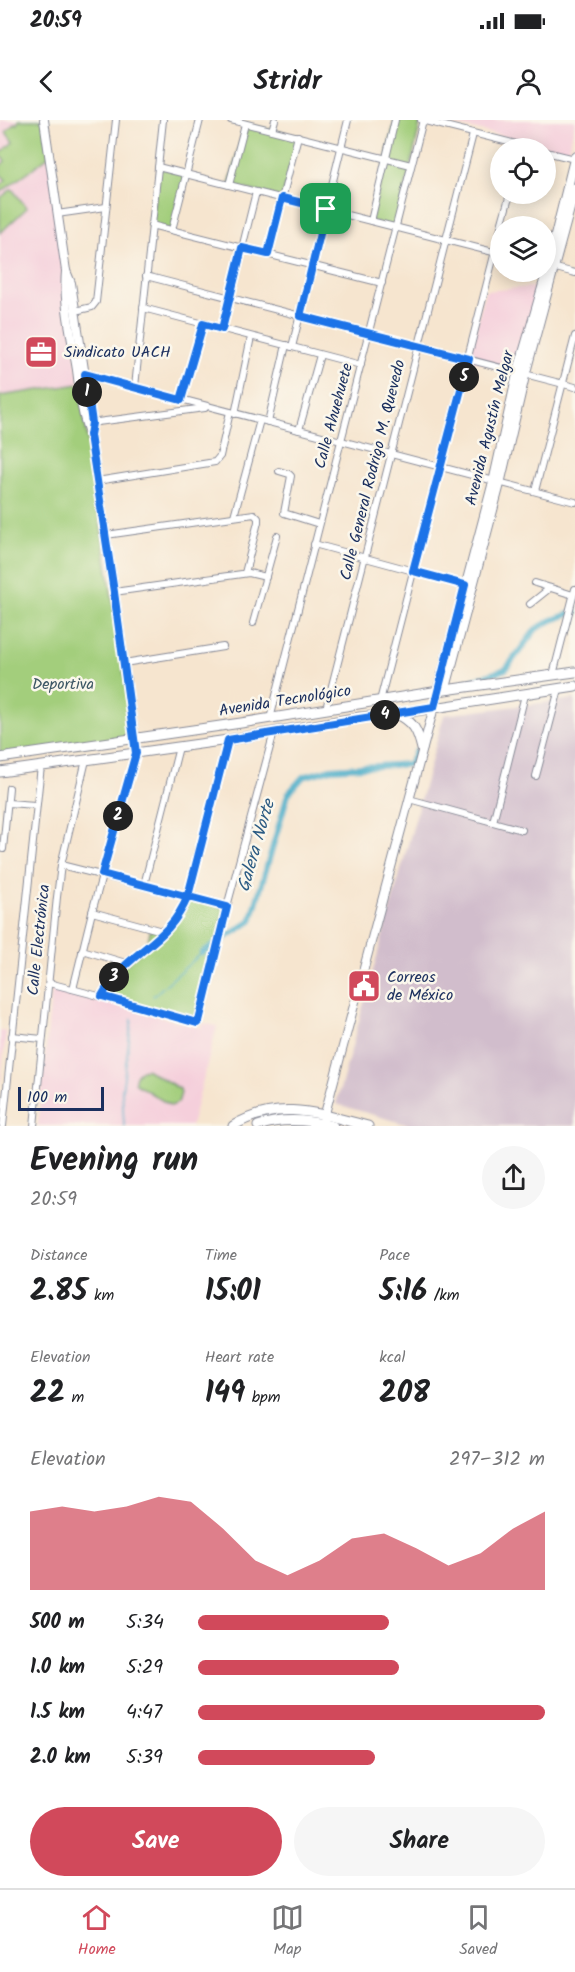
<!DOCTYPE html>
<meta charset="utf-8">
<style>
body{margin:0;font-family:Kalam,sans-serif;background:#f6f6f6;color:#202124;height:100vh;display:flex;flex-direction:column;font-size:22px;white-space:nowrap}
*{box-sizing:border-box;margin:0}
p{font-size:20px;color:#757577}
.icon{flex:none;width:33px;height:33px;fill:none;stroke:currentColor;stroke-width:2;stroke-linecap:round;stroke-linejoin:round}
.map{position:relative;height:1006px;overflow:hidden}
.panel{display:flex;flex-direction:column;background:#fff;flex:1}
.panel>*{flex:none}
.tools{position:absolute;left:490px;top:18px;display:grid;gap:12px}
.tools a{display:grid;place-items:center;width:66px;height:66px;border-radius:50%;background:#fff;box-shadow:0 3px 15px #0003;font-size:30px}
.scale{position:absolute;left:18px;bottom:15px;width:86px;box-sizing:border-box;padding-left:6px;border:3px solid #1b2f5e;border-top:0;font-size:16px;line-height:21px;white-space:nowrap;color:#1b2f5e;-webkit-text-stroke:4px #fbf7ec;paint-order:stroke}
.pin{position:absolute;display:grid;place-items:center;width:51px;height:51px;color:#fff;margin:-26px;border-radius:12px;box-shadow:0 3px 9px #0006}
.km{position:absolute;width:30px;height:30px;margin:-15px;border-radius:50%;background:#222;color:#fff;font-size:16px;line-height:30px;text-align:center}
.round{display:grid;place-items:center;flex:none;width:63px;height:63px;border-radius:32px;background:#f6f6f6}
.headline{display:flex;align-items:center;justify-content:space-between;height:102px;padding:0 30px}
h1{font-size:33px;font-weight:600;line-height:45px}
.figures{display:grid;grid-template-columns:repeat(3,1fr);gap:9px;height:102px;padding:6px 30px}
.figures div{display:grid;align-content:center}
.figures b{font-size:30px;font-weight:600}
.figures small{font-size:16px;font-weight:400}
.figures p{font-size:16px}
.chart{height:168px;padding:12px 30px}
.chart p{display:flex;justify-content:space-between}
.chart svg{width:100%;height:108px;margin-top:6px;fill:#d1495b;opacity:.7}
.cta{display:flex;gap:12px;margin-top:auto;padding:12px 30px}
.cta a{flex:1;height:69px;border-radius:36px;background:#d1495b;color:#fff;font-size:24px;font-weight:600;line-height:69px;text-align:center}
.cta a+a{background:#f6f6f6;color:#202124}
ul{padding:0 30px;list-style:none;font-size:20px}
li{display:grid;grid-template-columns:96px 72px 1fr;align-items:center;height:45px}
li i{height:15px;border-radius:8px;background:#d1495b}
.status{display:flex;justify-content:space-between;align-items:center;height:42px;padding:0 30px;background:#fff;direction:ltr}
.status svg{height:16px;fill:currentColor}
header{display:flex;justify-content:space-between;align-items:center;height:78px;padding:0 30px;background:#fff;font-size:27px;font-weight:600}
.dock{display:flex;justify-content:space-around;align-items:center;height:84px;border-top:2px solid #e0e0e0;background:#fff;font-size:16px;color:#757577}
.dock a{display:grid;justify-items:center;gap:3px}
.dock .on{color:#d1495b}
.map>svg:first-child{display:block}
</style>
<div class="status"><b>20:59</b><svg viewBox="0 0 49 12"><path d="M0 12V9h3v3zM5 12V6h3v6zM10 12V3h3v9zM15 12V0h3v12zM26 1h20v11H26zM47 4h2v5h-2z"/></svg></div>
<header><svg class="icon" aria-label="back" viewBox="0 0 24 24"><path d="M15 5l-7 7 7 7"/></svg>Stridr<svg class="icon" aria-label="person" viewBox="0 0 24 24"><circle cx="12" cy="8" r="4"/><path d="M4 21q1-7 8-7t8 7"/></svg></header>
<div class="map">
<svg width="575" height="1006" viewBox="0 0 575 1006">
<rect width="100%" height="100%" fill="#fbf7ec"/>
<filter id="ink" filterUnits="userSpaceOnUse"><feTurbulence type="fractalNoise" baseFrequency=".0167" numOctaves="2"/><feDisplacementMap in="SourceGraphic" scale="12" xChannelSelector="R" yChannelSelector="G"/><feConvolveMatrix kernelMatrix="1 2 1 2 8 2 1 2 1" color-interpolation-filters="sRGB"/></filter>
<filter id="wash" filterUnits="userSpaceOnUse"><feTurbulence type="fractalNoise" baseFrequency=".008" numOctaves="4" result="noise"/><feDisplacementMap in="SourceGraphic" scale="24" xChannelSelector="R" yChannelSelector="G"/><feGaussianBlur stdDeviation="1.35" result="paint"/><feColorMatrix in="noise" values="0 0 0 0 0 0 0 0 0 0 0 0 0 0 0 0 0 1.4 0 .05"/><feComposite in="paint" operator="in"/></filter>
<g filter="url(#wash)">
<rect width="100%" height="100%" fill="#f6e5cf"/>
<!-- built -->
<g fill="#f5cfdb">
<path d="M0 0H44L79 264 0 276Z"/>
<path d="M447 0H575V3L568 31 446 3Z"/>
<path d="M543 166 518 252 469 239 485 171Z"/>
<path d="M52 868 201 908 203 903 217 906 191 1006H38Z"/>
<path d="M0 911H6L0 967Z"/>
</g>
<!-- industrial -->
<path fill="#d1bdcc" d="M575 579V1006H412L336 984 444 595Z"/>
<!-- green -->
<g fill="#a3ce7b" stroke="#5f7e6c" stroke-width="1.5">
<path d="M19 0H44L49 36 0 73V65L6 60 0 54V46L5 41 0 34 13 22 6 12 15 3 17 4Z"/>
<path d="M395 0H421L397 107 371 101Z"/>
<path d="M245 4 298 16 282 78 229 65Z"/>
<path d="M158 47 186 54 172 110 151 105Z"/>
<path d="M12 69 27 88 0 113V78Z"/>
<path d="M79 264 134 618 0 638V276Z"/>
<path d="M189 777 225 788 198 902 101 875 114 854 150 824H147L151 808 163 811Z"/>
<path d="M146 949 180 969 181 973 178 983 171 986 136 964C133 957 138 950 146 949Z"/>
</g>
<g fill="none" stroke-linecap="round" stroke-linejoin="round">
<!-- stream -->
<g stroke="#48acc8" stroke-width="1.5">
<path d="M153 876 202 833"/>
<path d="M124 1006 122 971 132 899"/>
</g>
<!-- canal -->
<g stroke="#48acc8" stroke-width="6">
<path d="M463 564 506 549 536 509 552 500 575 492"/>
<path d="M202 833 251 801 288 674 303 657 331 649 410 644 416 631"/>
</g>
</g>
</g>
<g filter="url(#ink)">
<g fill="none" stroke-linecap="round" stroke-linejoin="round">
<!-- minor casing -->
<g stroke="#888a96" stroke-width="8">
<g id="minor">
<path d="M231 0 411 45"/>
<path d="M421 0 532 28"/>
<path d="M272 10 275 0"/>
<path d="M546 32 575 39"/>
<path d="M158 47 501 134"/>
<path d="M229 65 245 4"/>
<path d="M57 94 106 87"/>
<path d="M371 101 395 0"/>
<path d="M151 105 382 163"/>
<path d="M501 106 510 74"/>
<path d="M172 110 200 0"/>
<path d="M268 134 298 16"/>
<path d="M552 147 575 153"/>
<path d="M146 156 575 267"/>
<path d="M143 188 361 245"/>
<path d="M75 191 92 187 96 182 116 0"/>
<path d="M222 209 256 72"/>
<path d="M292 227 348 0"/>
<path d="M85 254 575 382"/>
<path d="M135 267 163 0"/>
<path d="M181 280 203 204"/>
<path d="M235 294 251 217"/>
<path d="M268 302 286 225"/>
<path d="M90 303 205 288"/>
<path d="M299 310 320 235"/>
<path d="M279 351 289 354 291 356 284 393 319 404"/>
<path d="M97 361 215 342 220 336 230 292"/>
<path d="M535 371 575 216"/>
<path d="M234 396 260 300"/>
<path d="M106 415 254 394 258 398V402L245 453"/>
<path d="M314 424 465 465"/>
<path d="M535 463 573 475"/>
<path d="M114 472 249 453 266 457"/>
<path d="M530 484 550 468"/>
<path d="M253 503 277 416"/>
<path d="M124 543 223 527"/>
<path d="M553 555 575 469"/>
<path d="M380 581 501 108"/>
<path d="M326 589 473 14"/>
<path d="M270 599 423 0"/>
<path d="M536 656 559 569"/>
<path d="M409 679 522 710"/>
<path d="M8 683 35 685"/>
<path d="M493 702 525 575"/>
<path d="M3 729 9 668"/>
<path d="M61 745 227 787"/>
<path d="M144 765 179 627"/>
<path d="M92 792 166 812"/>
<path d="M82 830 129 844"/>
<path d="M49 863 198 902 218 820 274 612"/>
<path d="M73 869 92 792 136 633"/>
<path d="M102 876 116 854 166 812 183 789 188 776 228 620"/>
<path d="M12 916 42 919"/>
<path d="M3 1006 41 646"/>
<path d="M34 1006 57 777 61 745 86 640"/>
</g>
</g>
<!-- secondary casing -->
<g stroke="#888a96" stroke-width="10">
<g id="secondary">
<path d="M44 0 66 151 71 163 92 303 90 314"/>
<path d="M66 151C63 183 72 218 77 250 80 272 81 294 90 315L114 472 136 633"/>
<path d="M323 1001 434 587"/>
</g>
</g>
<!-- primary casing -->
<g stroke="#888a96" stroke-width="11">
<g id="primary">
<path d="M446 566 500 362 525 254 575 68"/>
<path d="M437 575 494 360 518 252 543 166 575 37"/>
<path d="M396 594C414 601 418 612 422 629"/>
<path d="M0 638 241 603 445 570 575 552"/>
<path d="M0 652 228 620 360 597 396 594 575 566"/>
<path d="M233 1006C279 978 320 994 368 1006"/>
<path d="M258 1006C283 997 309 1000 333 1006"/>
</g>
</g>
<!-- minor -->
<use href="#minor" stroke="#fff" stroke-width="6"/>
<!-- secondary -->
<use href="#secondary" stroke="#fff" stroke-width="8"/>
<!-- primary -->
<use href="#primary" stroke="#fff" stroke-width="9"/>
</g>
</g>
<g fill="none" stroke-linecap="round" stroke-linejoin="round" filter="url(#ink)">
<!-- route casing -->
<g stroke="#fff" stroke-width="12">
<path id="route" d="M326 89 282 78 268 134 242 128 222 209 203 204 181 280 85 254 92 303 90 315 114 472 136 633 102 754 227 787 199 901 197 903 102 876C106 869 110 862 115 856 142 825 170 819 188 776L228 620 434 587 465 465 413 451 469 239 300 196 326 89"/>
</g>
<!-- route -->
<use href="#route" stroke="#1a73e8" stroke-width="8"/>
</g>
<!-- icons -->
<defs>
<g id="office-square" transform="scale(1.725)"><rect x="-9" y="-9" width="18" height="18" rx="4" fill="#d1495b" stroke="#fbf7ec"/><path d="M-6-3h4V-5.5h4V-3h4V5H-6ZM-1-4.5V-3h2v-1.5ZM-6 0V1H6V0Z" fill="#fff"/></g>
<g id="civic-square" transform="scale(1.725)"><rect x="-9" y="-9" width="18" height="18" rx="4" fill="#d1495b" stroke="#fbf7ec"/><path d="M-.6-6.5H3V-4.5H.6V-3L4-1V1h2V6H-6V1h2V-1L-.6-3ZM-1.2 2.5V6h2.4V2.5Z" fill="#fff"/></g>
</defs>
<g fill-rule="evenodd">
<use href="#office-square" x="41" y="232"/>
<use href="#civic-square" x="364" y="866"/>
</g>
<g text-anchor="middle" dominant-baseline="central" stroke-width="5" stroke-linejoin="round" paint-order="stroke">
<!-- poi labels -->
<g font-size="16" fill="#1b2f5e" stroke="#fbf7ec" text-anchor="start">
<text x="64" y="232">Sindicato UACH</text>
<text x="387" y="857">Correos<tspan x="387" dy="18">de México</tspan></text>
</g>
<!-- street labels -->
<g font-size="16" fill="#1b2f5e" stroke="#fbf7ec">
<text transform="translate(334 296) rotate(-75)">Calle Ahuehuete</text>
<text transform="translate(490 308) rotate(-76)">Avenida Agustín Melgar</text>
<text transform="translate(373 350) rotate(-76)">Calle General Rodrigo M. Quevedo</text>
<text transform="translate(285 581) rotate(-9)">Avenida Tecnológico</text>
<text transform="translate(39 820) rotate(-84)">Calle Electrónica</text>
</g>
<!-- park labels -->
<g font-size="16" fill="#3d5765" stroke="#fbf7ec">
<text x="63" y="564">Deportiva</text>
</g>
<!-- water labels -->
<g font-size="18" font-style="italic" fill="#2b5b83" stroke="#fbf7ec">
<text transform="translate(257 726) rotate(-74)">Galera Norte</text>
</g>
</g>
</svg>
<div class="tools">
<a><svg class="icon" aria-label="locate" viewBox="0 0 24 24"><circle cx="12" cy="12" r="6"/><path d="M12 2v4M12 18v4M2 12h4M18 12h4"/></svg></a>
<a><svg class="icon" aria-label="layers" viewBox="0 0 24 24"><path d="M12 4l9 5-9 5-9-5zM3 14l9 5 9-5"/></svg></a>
</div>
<div class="scale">100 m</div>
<div class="pin" style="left:326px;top:89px;background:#1e9e55"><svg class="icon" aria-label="arrive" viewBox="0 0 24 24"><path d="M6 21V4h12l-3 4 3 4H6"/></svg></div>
<b class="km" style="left:87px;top:272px">1</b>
<b class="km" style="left:118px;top:696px">2</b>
<b class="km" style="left:114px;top:857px">3</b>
<b class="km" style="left:385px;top:595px">4</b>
<b class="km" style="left:464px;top:257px">5</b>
</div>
<section class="panel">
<div class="headline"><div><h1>Evening run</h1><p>20:59</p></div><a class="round"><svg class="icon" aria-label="share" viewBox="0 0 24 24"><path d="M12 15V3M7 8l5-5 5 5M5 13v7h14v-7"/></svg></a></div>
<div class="figures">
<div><p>Distance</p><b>2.85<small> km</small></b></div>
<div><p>Time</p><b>15:01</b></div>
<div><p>Pace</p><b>5:16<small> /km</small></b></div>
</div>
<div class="figures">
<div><p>Elevation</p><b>22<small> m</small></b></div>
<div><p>Heart rate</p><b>149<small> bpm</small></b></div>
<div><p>kcal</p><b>208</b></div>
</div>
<div class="chart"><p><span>Elevation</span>297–312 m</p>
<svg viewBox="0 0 160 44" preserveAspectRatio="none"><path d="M0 44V12L10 10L20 12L30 10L40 6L50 8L60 19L70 32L80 38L90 32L100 23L110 21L120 27L130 34L140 29L150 19L160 12V44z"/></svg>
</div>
<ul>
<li><b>500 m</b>5:34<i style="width:55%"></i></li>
<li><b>1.0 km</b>5:29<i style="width:58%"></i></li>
<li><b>1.5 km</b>4:47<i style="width:100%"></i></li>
<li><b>2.0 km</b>5:39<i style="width:51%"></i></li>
</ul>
<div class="cta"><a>Save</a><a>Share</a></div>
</section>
<nav class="dock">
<a class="on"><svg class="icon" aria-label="home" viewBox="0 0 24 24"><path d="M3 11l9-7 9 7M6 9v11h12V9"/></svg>Home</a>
<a><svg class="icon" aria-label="map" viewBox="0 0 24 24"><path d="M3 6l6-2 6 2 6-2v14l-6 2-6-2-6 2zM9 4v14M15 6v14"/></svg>Map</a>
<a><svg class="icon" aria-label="saved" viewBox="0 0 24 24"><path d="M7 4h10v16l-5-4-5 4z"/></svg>Saved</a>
</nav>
